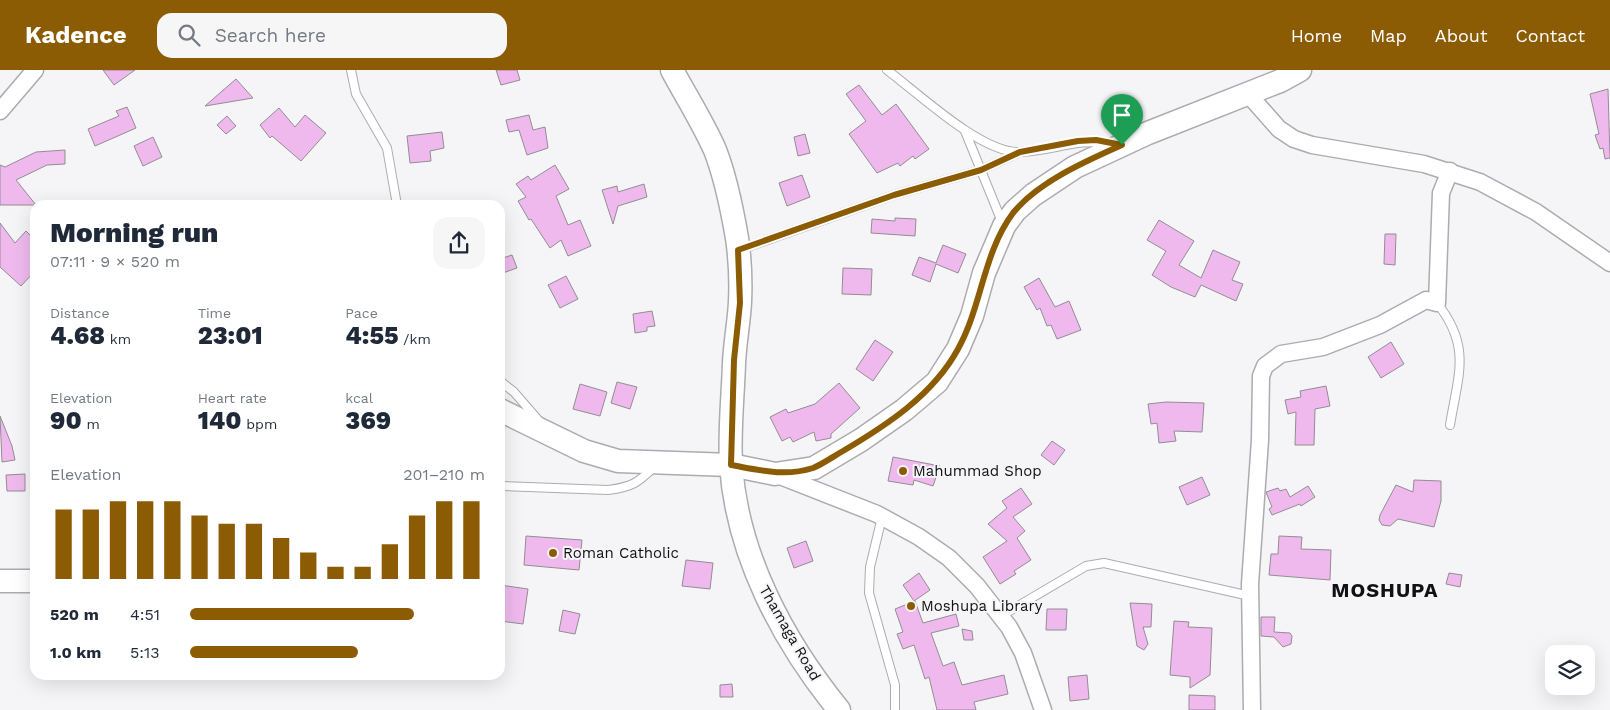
<!DOCTYPE html>
<meta charset="utf-8">
<style>
body{margin:0;font-family:"Work Sans",sans-serif;background:#f6f6f7;color:#1f2937;height:100vh;display:flex;flex-direction:column;font-size:19px;white-space:nowrap}
*{box-sizing:border-box;margin:0}
p{font-size:16px;color:#747a83}
.icon{flex:none;width:28px;height:28px;fill:none;stroke:currentColor;stroke-width:2;stroke-linecap:round;stroke-linejoin:round}
.map{position:relative;flex:1;overflow:hidden}
.drawer{position:absolute;left:30px;top:130px;width:475px;height:480px;display:flex;flex-direction:column;background:#fff;border-radius:15px;box-shadow:0 5px 20px #0002}
.drawer>*{flex:none}
.buttons{position:absolute;left:1545px;top:575px;display:grid;gap:10px}
.buttons a{display:grid;place-items:center;width:50px;height:50px;border-radius:10px;background:#fff;box-shadow:0 5px 20px #0002;font-size:25px}
.pin{position:absolute;display:grid;place-items:center;width:42px;height:42px;color:#fff;margin:-51px -21px;border-radius:50% 50% 50% 0;rotate:-45deg;box-shadow:0 0 5px #0007}
.pin .icon{rotate:45deg}
.round{display:grid;place-items:center;flex:none;width:52px;height:52px;border-radius:15px;background:#f6f6f7}
.head{display:flex;align-items:center;justify-content:space-between;height:85px;padding:0 20px}
h1{font-size:28px;font-weight:800;line-height:38px}
.metrics{display:grid;grid-template-columns:repeat(3,1fr);gap:8px;height:85px;padding:5px 20px}
.metrics div{display:grid;align-content:center}
.metrics b{font-size:25px;font-weight:800}
.metrics small{font-size:14px;font-weight:400}
.metrics p{font-size:14px}
.chart{height:140px;padding:10px 20px}
.chart p{display:flex;justify-content:space-between}
.chart svg{width:100%;height:90px;margin-top:5px;stroke:#8c5c05;stroke-width:6}
ul{padding:0 20px;list-style:none;font-size:16px}
li{display:grid;grid-template-columns:80px 60px 1fr;align-items:center;height:38px}
li i{height:12px;border-radius:6px;background:#8c5c05}
header{display:flex;align-items:center;gap:30px;box-sizing:border-box;height:70px;padding:0 25px;background:#8c5c05;color:#fff}
header strong{font-size:24px}
nav{display:flex;gap:28px;margin-inline-start:auto;font-size:18px}
.search{width:350px;height:45px;background:#f6f6f7;display:flex;align-items:center;gap:12px;box-sizing:border-box;padding:0 18px;border-radius:15px;color:#747a83;font-size:19px}
.map>svg:first-child{display:block}
</style>
<header>
<strong>Kadence</strong>
<div class="search"><svg class="icon" aria-label="search" viewBox="0 0 24 24"><circle cx="10" cy="10" r="6"/><path d="M15 15l6 6"/></svg>Search here</div>
<nav><a>Home</a><a>Map</a><a>About</a><a>Contact</a></nav>
</header>
<div class="map">
<svg width="1610" height="640" viewBox="0 0 1610 640">
<rect width="100%" height="100%" fill="#f5f4f7"/>
<!-- building -->
<g fill="#efb9ee" stroke="#918e91">
<path d="M103 0H135L114 15Z"/>
<path d="M496 0H517L520 10 501 15Z"/>
<path d="M236 9 253 28 205 36Z"/>
<path d="M859 15 882 45 896 34 929 79 915 89 913 86 900 96 898 93 877 103 849 64 866 51 846 24Z"/>
<path d="M1608 19 1610 88 1605 89 1603 78 1600 79 1595 65 1599 64 1590 24Z"/>
<path d="M127 37 136 58 95 76 88 59 119 46 116 41Z"/>
<path d="M279 38 295 57 305 45 326 63 301 91 272 66 270 68 260 55Z"/>
<path d="M529 45 533 60 545 57 548 78 527 85 519 60 509 62 506 50Z"/>
<path d="M227 46 236 56 226 64 217 55Z"/>
<path d="M442 62 444 78 430 81 431 91 410 93 407 66Z"/>
<path d="M805 64 810 83 798 86 794 67Z"/>
<path d="M153 67 162 87 143 96 134 76Z"/>
<path d="M65 80V94L47 95 16 110 36 135H0V95L5 97 36 82Z"/>
<path d="M555 95 569 119 556 126 568 155 580 150 591 176 568 186 561 170 550 178 531 149 529 150 518 131 526 127 516 114 528 106 531 110Z"/>
<path d="M802 105 810 127 787 136 779 113Z"/>
<path d="M644 114 647 127 618 136 613 154 602 120 617 116 618 122Z"/>
<path d="M895 148 916 149 915 166 871 163 872 149 895 151Z"/>
<path d="M1159 150 1194 171 1179 195 1201 208 1213 180 1240 192 1232 210 1243 214 1236 231 1201 215 1195 227 1171 217 1152 205 1166 181 1147 170Z"/>
<path d="M0 153 15 173 26 161 35 170V201L21 216 0 197Z"/>
<path d="M1385 164H1396L1395 195 1384 194Z"/>
<path d="M943 175 966 184 958 203 936 194 930 212 912 205 919 187 936 193Z"/>
<path d="M512 185 517 198 500 204V189Z"/>
<path d="M843 198 872 199 871 225 842 224Z"/>
<path d="M566 206 578 229 560 238 548 215Z"/>
<path d="M1039 208 1055 237 1069 231 1081 260 1057 269 1051 255 1047 256 1040 238 1037 240 1024 217Z"/>
<path d="M652 241 655 256 647 257V261L635 263 633 244Z"/>
<path d="M875 270 893 282 873 311 856 299Z"/>
<path d="M1391 272 1404 294 1381 308 1368 287Z"/>
<path d="M617 312 637 317 630 339 611 333Z"/>
<path d="M839 313 860 338 831 364V368L816 371 814 362 793 372 790 367 782 371 770 347 786 339 788 343 815 334Z"/>
<path d="M580 314 607 322 600 346 573 339Z"/>
<path d="M1326 316 1330 336 1315 339 1314 375H1295L1296 342 1288 344 1285 330 1301 327 1300 321Z"/>
<path d="M1166 332 1204 333 1202 362 1174 361 1176 371 1159 373 1157 353 1151 354 1148 334Z"/>
<path d="M0 346 12 376 15 390 2 392Z"/>
<path d="M1052 371 1065 380 1054 395 1041 385Z"/>
<path d="M893 387 940 396 933 416 914 410 913 415 888 411Z"/>
<path d="M25 404V421H7L6 405Z"/>
<path d="M1202 407 1210 425 1187 435 1179 417Z"/>
<path d="M1414 410 1441 411V431L1434 457 1398 449 1390 456 1382 455 1379 450 1380 445 1396 415 1413 422Z"/>
<path d="M1308 416 1315 427 1301 436 1300 434 1272 445 1269 439 1272 437 1266 422 1278 418 1280 421 1286 419 1290 427Z"/>
<path d="M1021 418 1032 434 1013 447 1025 461 1017 468 1031 490 1014 501 1016 504 1000 514 983 487 1007 471 988 454 1007 438 1002 431Z"/>
<path d="M526 466 582 470 579 500 524 495Z"/>
<path d="M1279 466 1302 467 1301 479 1331 480 1330 510 1269 505 1271 484H1278Z"/>
<path d="M806 471 813 491 794 498 787 478Z"/>
<path d="M686 490 713 493 710 519 682 516Z"/>
<path d="M919 503 930 520 914 531 903 515Z"/>
<path d="M1449 503 1462 505 1460 517 1446 514Z"/>
<path d="M500 515 528 519 523 554 500 551Z"/>
<path d="M915 531 923 553 956 544 959 556 931 563 943 596 954 592 962 615 1004 605 1008 624 974 632 976 640H937L929 607 925 609 914 575 903 579 897 564 903 562 895 539Z"/>
<path d="M1130 533 1152 534 1151 557H1143L1148 574 1144 580 1137 576Z"/>
<path d="M1047 539H1067L1066 560H1046Z"/>
<path d="M563 540 580 544 575 564 559 561Z"/>
<path d="M1261 547H1275L1274 562 1290 563 1292 566 1291 574 1283 577 1274 567 1261 566Z"/>
<path d="M1174 551 1189 552 1188 557 1212 558 1210 605 1190 618V607L1170 605Z"/>
<path d="M962 559 972 561 973 570H964Z"/>
<path d="M1087 605 1089 629 1070 631 1068 607Z"/>
<path d="M732 614 733 627H720V615Z"/>
<path d="M1189 625 1215 626V640H1189Z"/>
</g>
<g fill="none" stroke-linecap="round" stroke-linejoin="round">
<!-- lane casing -->
<g stroke="#acabaf" stroke-width="10">
<g id="lane">
<path d="M351 0 356 24 387 78 397 135"/>
<path d="M887 0C918 23 980 82 1018 82 1051 82 1077 67 1112 74"/>
<path d="M965 61 1002 152"/>
<path d="M742 179 894 125 981 100 1020 82"/>
<path d="M1437 233C1472 277 1458 305 1450 355"/>
<path d="M500 311 514 322 540 352"/>
<path d="M500 416 608 420C632 417 638 413 655 396"/>
<path d="M882 447 870 497 869 523 895 615V640"/>
<path d="M1001 546 1086 496 1104 493 1250 526"/>
</g>
</g>
<!-- street casing -->
<g stroke="#acabaf" stroke-width="19">
<g id="street">
<path d="M1248 24 1279 59 1294 69 1312 75 1424 94 1480 112 1536 142 1610 193"/>
<path d="M0 41 35 0"/>
<path d="M775 404 877 444 919 467 949 488 977 516 1009 557 1023 583 1043 640"/>
<path d="M1252 640 1250 514 1260 370 1261 306 1265 296 1281 284 1323 277 1380 255 1426 230 1437 233 1441 123 1450 101"/>
</g>
</g>
<!-- secondary casing -->
<g stroke="#acabaf" stroke-width="25">
<g id="secondary">
<path d="M672 0C686 26 703 53 715 80 726 108 732 139 737 168 740 189 741 211 740 232 739 252 735 272 734 293 733 326 729 361 731 395 737 485 783 571 839 640"/>
<path d="M500 340 584 381 618 391 731 395 775 404 814 398 861 370 904 340 937 312 958 279 972 246 984 203 1004 156 1015 141 1033 125 1075 97 1148 63 1280 11 1300 0"/>
<path d="M0 511H35"/>
</g>
</g>
<!-- lane -->
<use href="#lane" stroke="#fff" stroke-width="8"/>
<!-- street -->
<use href="#street" stroke="#fff" stroke-width="16"/>
<!-- secondary -->
<use href="#secondary" stroke="#fff" stroke-width="22"/>
</g>
<g fill="none" stroke-linecap="round" stroke-linejoin="round">
<!-- route casing -->
<g stroke="#fff" stroke-width="10">
<path id="route" d="M1096 70 1122 75C1086 91 1038 112 1013 143 983 183 982 236 958 279 933 325 887 355 843 381 834 386 823 394 813 398 785 407 759 400 731 395L734 290 740 233 738 180 894 125 981 100 1020 82 1078 71Z"/>
</g>
<!-- route -->
<use href="#route" stroke="#8c5c05" stroke-width="6"/>
</g>
<!-- markers -->
<g fill="#8c5c05" stroke="#f5f4f7" stroke-width="2">
<circle cx="903" cy="401" r="5"/>
<circle cx="553" cy="483" r="5"/>
<circle cx="911" cy="536" r="5"/>
</g>
<g text-anchor="middle" dominant-baseline="central" stroke-width="4" stroke-linejoin="round" paint-order="stroke">
<!-- poi labels -->
<g font-size="15" fill="#111112" stroke="#f5f4f7" text-anchor="start">
<text x="913" y="401">Mahummad Shop</text>
<text x="563" y="483">Roman Catholic</text>
<text x="921" y="536">Moshupa Library</text>
</g>
<!-- street labels -->
<g font-size="15" fill="#111112" stroke="#f5f4f7">
<text transform="translate(790 563) rotate(60)">Thamaga Road</text>
</g>
<!-- district labels -->
<g font-size="20" font-weight="bold" letter-spacing="1" fill="#111112" stroke="#f5f4f7">
<text x="1385" y="520">MOSHUPA</text>
</g>
</g>
</svg>
<div class="buttons">
<a><svg class="icon" aria-label="layers" viewBox="0 0 24 24"><path d="M12 4l9 5-9 5-9-5zM3 14l9 5 9-5"/></svg></a>
</div>
<div class="pin" style="left:1122px;top:75px;background:#1e9e55"><svg class="icon" aria-label="arrive" viewBox="0 0 24 24"><path d="M6 21V4h12l-3 4 3 4H6"/></svg></div>
<section class="drawer">
<div class="head"><div><h1>Morning run</h1><p>07:11 · 9 × 520 m</p></div><a class="round"><svg class="icon" aria-label="share" viewBox="0 0 24 24"><path d="M12 15V3M7 8l5-5 5 5M5 13v7h14v-7"/></svg></a></div>
<div class="metrics">
<div><p>Distance</p><b>4.68<small> km</small></b></div>
<div><p>Time</p><b>23:01</b></div>
<div><p>Pace</p><b>4:55<small> /km</small></b></div>
</div>
<div class="metrics">
<div><p>Elevation</p><b>90<small> m</small></b></div>
<div><p>Heart rate</p><b>140<small> bpm</small></b></div>
<div><p>kcal</p><b>369</b></div>
</div>
<div class="chart"><p><span>Elevation</span>201–210 m</p>
<svg viewBox="0 0 160 44" preserveAspectRatio="none"><path d="M5 44V10M15 44V10M25 44V6M35 44V6M45 44V6M55 44V13M65 44V17M75 44V17M85 44V24M95 44V31M105 44V38M115 44V38M125 44V27M135 44V13M145 44V6M155 44V6"/></svg>
</div>
<ul>
<li><b>520 m</b>4:51<i style="width:76%"></i></li>
<li><b>1.0 km</b>5:13<i style="width:57%"></i></li>
</ul>
</section>
</div>
